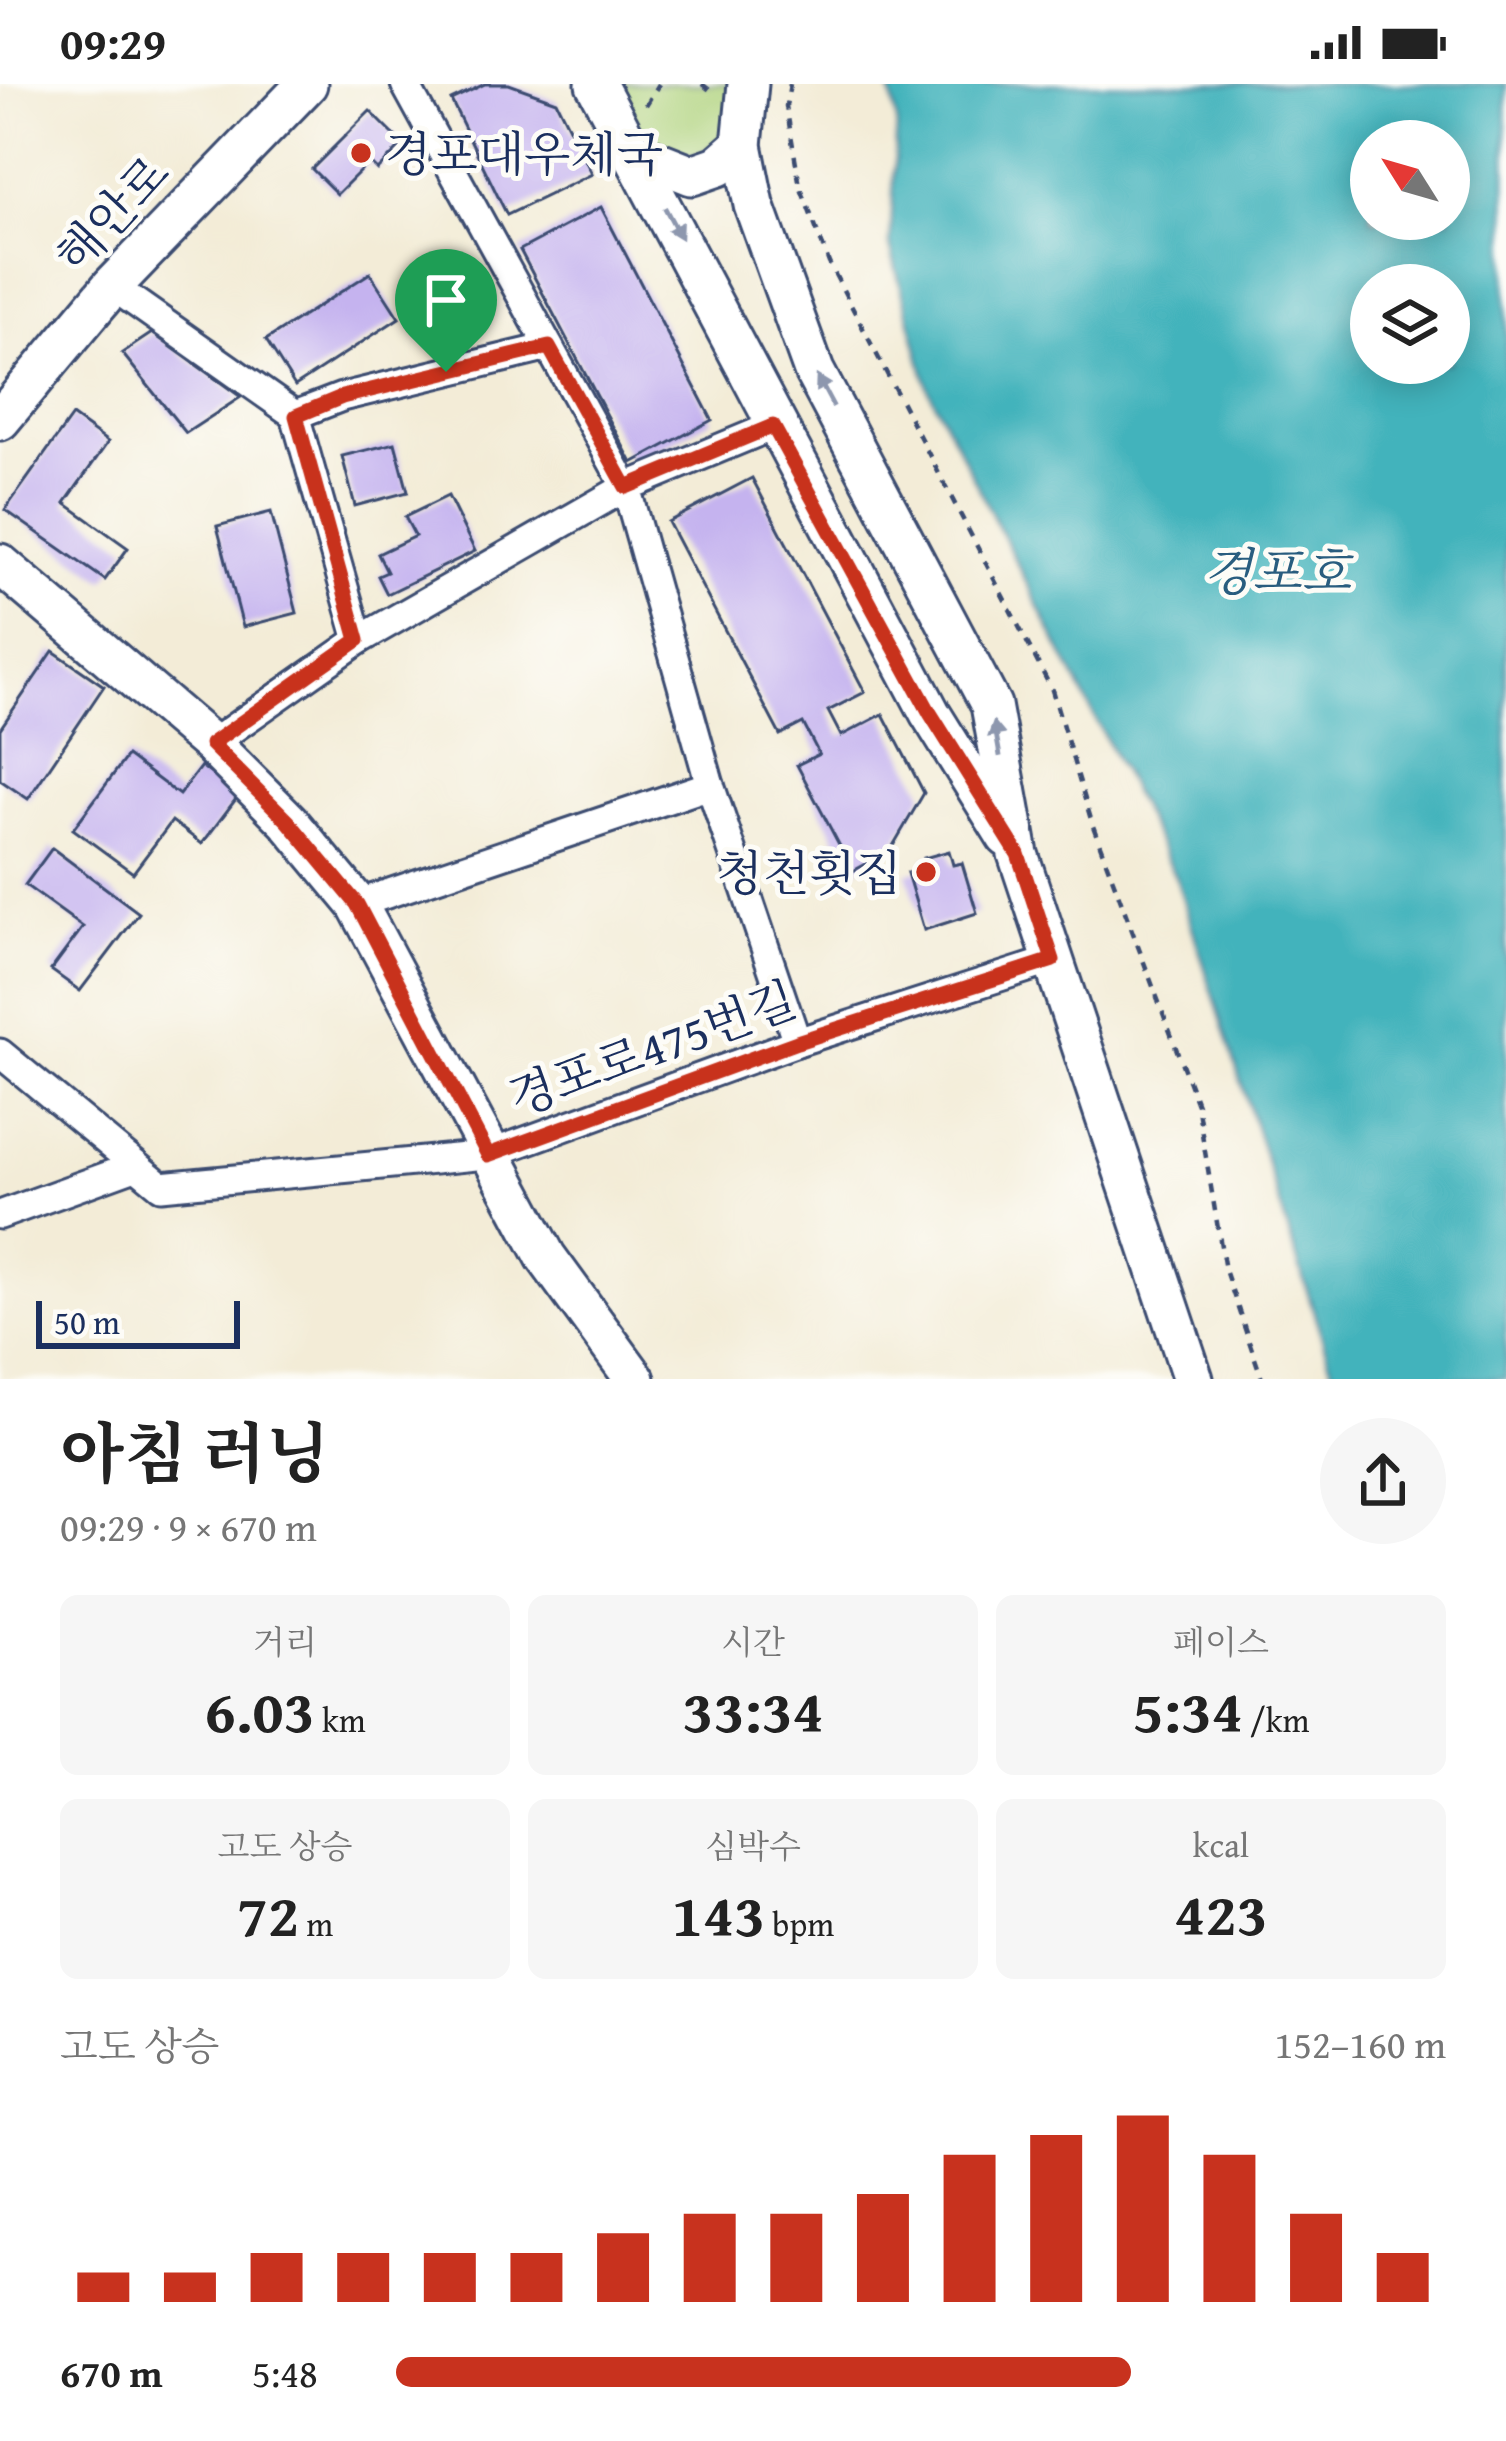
<!DOCTYPE html>
<html lang="ko">
<meta charset="utf-8">
<style>
body{margin:0;font-family:"Gentium Book Plus","Noto Serif KR",serif;background:#f6f6f6;color:#222;height:100vh;display:flex;flex-direction:column;font-size:45px;white-space:nowrap}
*{box-sizing:border-box;margin:0}
p{font-size:39px;color:#767676}
.icon{flex:none;width:66px;height:66px;fill:none;stroke:currentColor;stroke-width:2;stroke-linecap:round;stroke-linejoin:round}
.map{position:relative;height:1295px;overflow:hidden}
.details{display:flex;flex-direction:column;background:#fff;flex:1}
.details>*{flex:none}
.needle{width:78px;rotate:307deg}
.controls{position:absolute;left:1350px;top:36px;display:grid;gap:24px}
.controls a{display:grid;place-items:center;width:120px;height:120px;border-radius:50%;background:#fff;box-shadow:0 6px 30px #0003;font-size:60px}
.scale{position:absolute;left:36px;bottom:30px;width:204px;box-sizing:border-box;padding-left:12px;border:6px solid #1b2f5e;border-top:0;font-size:33px;line-height:42px;white-space:nowrap;color:#1b2f5e;-webkit-text-stroke:9px #fdfcf7;paint-order:stroke}
.pin{position:absolute;display:grid;place-items:center;width:102px;height:102px;color:#fff;margin:-123px -51px;border-radius:50% 50% 50% 0;rotate:-45deg;box-shadow:0 0 12px #0007}
.pin .icon{rotate:45deg}
.round{display:grid;place-items:center;flex:none;width:126px;height:126px;border-radius:63px;background:#f6f6f6}
.headline{display:flex;align-items:center;justify-content:space-between;height:204px;padding:0 60px}
h1{font-size:66px;font-weight:700;line-height:90px}
.figures{display:grid;grid-template-columns:repeat(3,1fr);gap:18px;height:204px;padding:12px 60px}
.figures div{display:grid;align-content:center;border-radius:18px;background:#f6f6f6;text-align:center}
.figures b{font-size:60px;font-weight:700}
.figures small{font-size:33px;font-weight:400}
.figures p{font-size:33px}
.chart{height:336px;padding:24px 60px}
.chart p{display:flex;justify-content:space-between}
.chart svg{width:100%;height:216px;margin-top:12px;stroke:#c8321e;stroke-width:6}
ul{padding:0 60px;list-style:none;font-size:39px}
li{display:grid;grid-template-columns:192px 144px 1fr;align-items:center;height:90px}
li i{height:30px;border-radius:15px;background:#c8321e}
.status{display:flex;justify-content:space-between;align-items:center;height:84px;padding:0 60px;background:#fff;direction:ltr}
.status svg{height:33px;fill:currentColor}
.map>svg:first-child{display:block}
</style>
<div class="status"><b>09:29</b><svg viewBox="0 0 49 12"><path d="M0 12V9h3v3zM5 12V6h3v6zM10 12V3h3v9zM15 12V0h3v12zM26 1h20v11H26zM47 4h2v5h-2z"/></svg></div>
<div class="map">
<svg width="1506" height="1295" viewBox="0 0 1506 1295">
<rect width="100%" height="100%" fill="#fdfcf7"/>
<filter id="ink" filterUnits="userSpaceOnUse"><feTurbulence type="fractalNoise" baseFrequency=".00833" numOctaves="2"/><feDisplacementMap in="SourceGraphic" scale="24" xChannelSelector="R" yChannelSelector="G"/><feConvolveMatrix kernelMatrix="1 2 1 2 8 2 1 2 1" color-interpolation-filters="sRGB"/></filter>
<filter id="wash" filterUnits="userSpaceOnUse"><feTurbulence type="fractalNoise" baseFrequency=".004" numOctaves="4" result="noise"/><feDisplacementMap in="SourceGraphic" scale="48" xChannelSelector="R" yChannelSelector="G"/><feGaussianBlur stdDeviation="2.7" result="paint"/><feColorMatrix in="noise" values="0 0 0 0 0 0 0 0 0 0 0 0 0 0 0 0 0 1.4 0 .05"/><feComposite in="paint" operator="in"/></filter>
<g filter="url(#wash)">
<rect width="100%" height="100%" fill="#f3ecd7"/>
<!-- green -->
<path fill="#aed27b" stroke="#64806c" stroke-width="3" d="M614 0H730L728 49C700 76 687 78 651 65Z"/>
<!-- water -->
<path fill="#43b3bc" stroke="#2f718d" stroke-width="3" fill-rule="evenodd" d="M889 0H1506V1295H1335L1177 796 928 304 890 162 897 38ZM1371 57H1449V135H1371ZM1371 201H1449V279H1371Z"/>
<g id="blocks">
<!-- building -->
<g fill="#c5b3ef">
<path d="M485 0H509L556 17 592 90 507 131 451 16Z"/>
<path d="M370 27 403 60 377 86 369 78 337 110 312 85Z"/>
<path d="M601 123 712 336 632 379 520 166Z"/>
<path d="M370 189 399 234 295 302 266 256Z"/>
<path d="M152 249 241 313 186 349 122 269Z"/>
<path d="M72 332 108 358 65 419 128 464 105 496 5 426Z"/>
<path d="M395 359 408 408 355 422 342 372Z"/>
<path d="M752 394 865 608 828 627 841 652 883 630 924 709 890 767 853 787 797 681 819 670 803 639 780 651 668 438Z"/>
<path d="M448 412 475 467 387 510 378 492 387 488 378 470 415 452 405 433Z"/>
<path d="M271 428 297 529 243 543 217 442Z"/>
<path d="M53 567 104 602 28 715 0 696V645Z"/>
<path d="M127 672 179 711 201 682 239 711 202 760 172 737 133 789 73 745Z"/>
<path d="M52 764 139 829 80 907 51 886 83 843 25 801Z"/>
<path d="M949 767 953 781 962 779 977 829 924 846 907 789 927 783 924 774Z"/>
</g>
</g>
</g>
<g filter="url(#ink)">
<use href="#blocks" fill-opacity="0" stroke="#3b4b70" stroke-width="3"/>
<g fill="none" stroke-linecap="round" stroke-linejoin="round">
<!-- street casing -->
<g stroke="#3b4b70" stroke-width="33">
<g id="street">
<path d="M405 0 626 403 710 701 797 958"/>
<path d="M112 202 295 331 359 556"/>
<path d="M295 331 342 313 549 263"/>
<path d="M211 660 359 556 626 403 773 342"/>
<path d="M357 820 710 701"/>
<path d="M0 969 161 1102 487 1071 797 958 1053 876"/>
<path d="M0 1131 135 1082"/>
</g>
</g>
<!-- secondary casing -->
<g stroke="#3b4b70" stroke-width="45">
<g id="secondary">
<path d="M596 0 930 629 1007 753"/>
<path d="M748 0 742 61 754 121 814 287 991 621 1018 770 1193 1295"/>
<path d="M636 69 692 91 718 82 742 61"/>
<path d="M0 336 112 202 307 0"/>
<path d="M0 480 211 660 288 737 357 820 546 1173 635 1295"/>
</g>
</g>
<!-- path -->
<g stroke="#3b4b70" stroke-width="4.5" stroke-dasharray="9 9" stroke-linecap="butt">
<path d="M702 0 716 11"/>
<path d="M790 0 786 22 800 102 829 179 1052 606 1093 742 1197 1020 1225 1186 1262 1295"/>
<path d="M646 21 659 0"/>
</g>
<!-- street -->
<use href="#street" stroke="#fff" stroke-width="27"/>
<!-- secondary -->
<use href="#secondary" stroke="#fff" stroke-width="39"/>
</g>
<!-- one-way arrows -->
<defs><path id="oneway-solid" d="M-6-.8H1V-3.2L6.5 0L1 3.2V.8H-6Z" transform="scale(3)"/></defs>
<g fill="#8d97ae">
<use href="#oneway-solid" transform="translate(673 139) rotate(62)"/>
<use href="#oneway-solid" transform="translate(825 307) rotate(-118)"/>
<use href="#oneway-solid" transform="translate(997 655) rotate(-100)"/>
</g>
</g>
<g fill="none" stroke-linecap="round" stroke-linejoin="round" filter="url(#ink)">
<!-- route casing -->
<g stroke="#fff" stroke-width="24">
<path id="route" d="M549 263 626 403 773 342 930 629 1018 770 1053 876 797 958 488 1071 357 820 288 737 211 660 358 556 296 332 342 313Z"/>
</g>
<!-- route -->
<use href="#route" stroke="#c8321e" stroke-width="15"/>
</g>
<!-- markers -->
<g fill="#c8321e" stroke="#fdfcf7" stroke-width="4.5">
<circle cx="361" cy="69" r="12"/>
<circle cx="926" cy="788" r="12"/>
</g>
<g text-anchor="middle" dominant-baseline="central" stroke-width="10" stroke-linejoin="round" paint-order="stroke">
<!-- poi labels -->
<g font-size="48" fill="#1b2f5e" stroke="#fdfcf7" text-anchor="start">
<text x="385" y="69">경포대우체국</text>
<text x="902" y="788" text-anchor="end">청천횟집</text>
</g>
<!-- street labels -->
<g font-size="48" fill="#1b2f5e" stroke="#fdfcf7">
<text transform="translate(112 130) rotate(-47)">해안로</text>
<text transform="translate(652 964) rotate(-20)">경포로475번길</text>
</g>
<!-- water labels -->
<g font-size="51" font-style="italic" fill="#295d7f" stroke="#fdfcf7">
<text x="1277" y="487">경포호</text>
</g>
</g>
</svg>
<div class="controls">
<a><svg class="needle" viewBox="-14 -14 28 28"><path d="M0-13l5 13h-10z" fill="#e53935"/><path d="M0 13l5-13h-10z" fill="#767676"/></svg></a>
<a><svg class="icon" aria-label="layers" viewBox="0 0 24 24"><path d="M12 4l9 5-9 5-9-5zM3 14l9 5 9-5"/></svg></a>
</div>
<div class="scale">50 m</div>
<div class="pin" style="left:446px;top:288px;background:#1e9e55"><svg class="icon" aria-label="arrive" viewBox="0 0 24 24"><path d="M6 21V4h12l-3 4 3 4H6"/></svg></div>
</div>
<section class="details">
<div class="headline"><div><h1>아침 러닝</h1><p>09:29 · 9 × 670 m</p></div><a class="round"><svg class="icon" aria-label="share" viewBox="0 0 24 24"><path d="M12 15V3M7 8l5-5 5 5M5 13v7h14v-7"/></svg></a></div>
<div class="figures">
<div><p>거리</p><b>6.03<small> km</small></b></div>
<div><p>시간</p><b>33:34</b></div>
<div><p>페이스</p><b>5:34<small> /km</small></b></div>
</div>
<div class="figures">
<div><p>고도 상승</p><b>72<small> m</small></b></div>
<div><p>심박수</p><b>143<small> bpm</small></b></div>
<div><p>kcal</p><b>423</b></div>
</div>
<div class="chart"><p><span>고도 상승</span>152–160 m</p>
<svg viewBox="0 0 160 44" preserveAspectRatio="none"><path d="M5 44V38M15 44V38M25 44V34M35 44V34M45 44V34M55 44V34M65 44V30M75 44V26M85 44V26M95 44V22M105 44V14M115 44V10M125 44V6M135 44V14M145 44V26M155 44V34"/></svg>
</div>
<ul>
<li><b>670 m</b>5:48<i style="width:70%"></i></li>
</ul>
</section>
